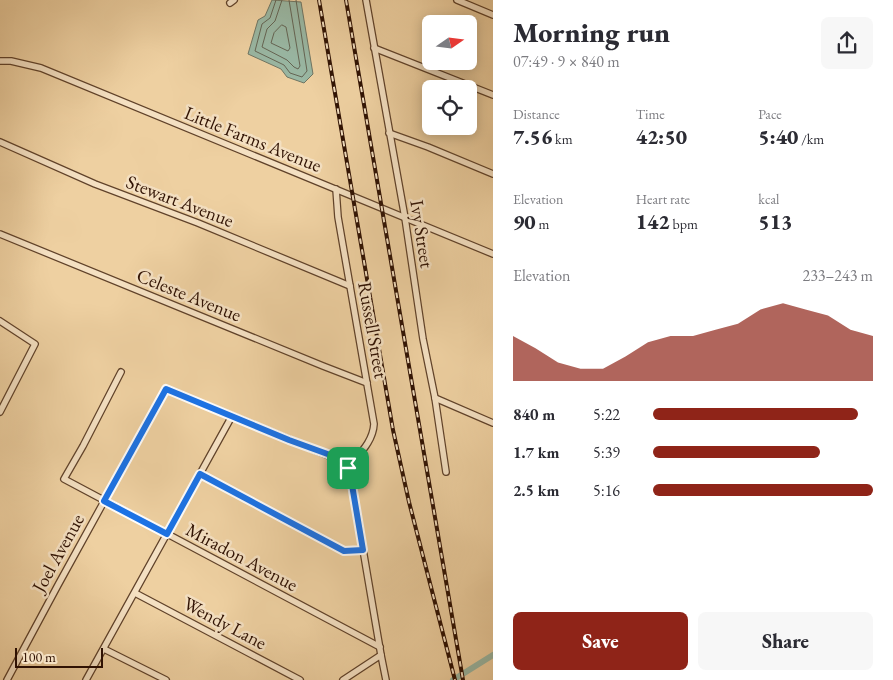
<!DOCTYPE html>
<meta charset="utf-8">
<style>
body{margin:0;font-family:"EB Garamond",serif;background:#f7f7f7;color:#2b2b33;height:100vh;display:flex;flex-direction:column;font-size:19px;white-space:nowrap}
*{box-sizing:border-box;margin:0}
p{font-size:16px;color:#7c7c81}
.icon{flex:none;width:28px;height:28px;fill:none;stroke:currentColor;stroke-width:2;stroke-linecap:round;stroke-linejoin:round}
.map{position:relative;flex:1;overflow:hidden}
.sheet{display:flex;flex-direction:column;background:#fff;width:400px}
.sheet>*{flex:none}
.needle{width:32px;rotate:76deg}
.tools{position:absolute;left:422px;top:15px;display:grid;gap:10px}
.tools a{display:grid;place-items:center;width:55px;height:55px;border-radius:8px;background:#fff;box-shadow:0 2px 12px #0003;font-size:25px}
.scale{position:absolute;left:15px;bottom:12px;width:88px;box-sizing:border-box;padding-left:5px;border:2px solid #301203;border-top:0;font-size:14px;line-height:18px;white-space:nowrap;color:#301203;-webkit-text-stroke:4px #f4e0c2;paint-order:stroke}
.pin{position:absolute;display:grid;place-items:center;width:42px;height:42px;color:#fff;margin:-21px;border-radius:10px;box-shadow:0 2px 8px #0006}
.round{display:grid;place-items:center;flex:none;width:52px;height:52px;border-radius:8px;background:#f7f7f7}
.summary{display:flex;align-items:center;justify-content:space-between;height:85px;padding:0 20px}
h1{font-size:28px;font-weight:800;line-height:38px}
.metrics{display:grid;grid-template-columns:repeat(3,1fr);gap:8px;height:85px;padding:5px 20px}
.metrics div{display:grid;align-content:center}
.metrics b{font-size:21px;font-weight:800}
.metrics small{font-size:14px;font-weight:400}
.metrics p{font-size:14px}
.chart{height:140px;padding:10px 20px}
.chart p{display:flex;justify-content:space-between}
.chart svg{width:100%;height:90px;margin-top:5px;fill:#8f2418;opacity:.7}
.cta{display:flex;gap:10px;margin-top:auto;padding:10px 20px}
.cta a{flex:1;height:58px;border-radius:8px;background:#8f2418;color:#fff;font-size:20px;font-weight:800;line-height:58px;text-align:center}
.cta a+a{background:#f7f7f7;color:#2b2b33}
ul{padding:0 20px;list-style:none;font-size:16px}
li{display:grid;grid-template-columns:80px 60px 1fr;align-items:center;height:38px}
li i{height:12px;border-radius:6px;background:#8f2418}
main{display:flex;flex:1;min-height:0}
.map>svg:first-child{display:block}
</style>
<main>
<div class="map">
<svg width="493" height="680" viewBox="0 0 493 680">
<rect width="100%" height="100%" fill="#eed0a1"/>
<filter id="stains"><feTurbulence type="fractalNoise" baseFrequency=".004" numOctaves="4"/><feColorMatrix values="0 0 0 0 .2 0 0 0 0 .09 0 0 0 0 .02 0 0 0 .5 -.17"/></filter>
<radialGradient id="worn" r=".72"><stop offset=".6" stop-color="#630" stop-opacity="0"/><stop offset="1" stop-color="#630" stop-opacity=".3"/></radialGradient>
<!-- water -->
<path fill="#99b7a3" stroke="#6f7563" d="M272 0 301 2 313 74 304 83 287 77 281 69 248 54 258 20 265 16Z"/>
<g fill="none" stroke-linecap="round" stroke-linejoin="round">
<!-- shore -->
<g stroke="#646453" stroke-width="1">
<path d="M276 0 270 18 262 24 255 51 284 65 290 73 302 77 307 71 296 0"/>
<path d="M282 0 275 21 267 29 262 47 287 60 294 67 298 69 300 66 289 0"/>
<path d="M282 25 286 27 290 48 288 51 271 43 274 33Z"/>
</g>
<!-- canal -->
<path stroke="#99b7a3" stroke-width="6" d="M453 680 493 655"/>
<!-- street casing -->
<g stroke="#60422a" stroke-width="8">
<g id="street">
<path d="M366 0 405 218 423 339 435 398 446 472"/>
<path d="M457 0 493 15"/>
<path d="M230 3 234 0"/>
<path d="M374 48 493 95"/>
<path d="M0 61H11L41 68 493 254"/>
<path d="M389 133 428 147 493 174"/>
<path d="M0 142 95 184 198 223 350 286"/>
<path d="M336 189 338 217 374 424C373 442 359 454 348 468"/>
<path d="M0 234 323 366 367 383"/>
<path d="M0 321 35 344 0 412"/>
<path d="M121 372 83 446 64 479 380 647"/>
<path d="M435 398 493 423"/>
<path d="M200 474 344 551 363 550"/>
<path d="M135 593 300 680"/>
<path d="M104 649 166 680"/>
<path d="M7 680 58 585 166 389 344 462 348 468 351 479 381 655"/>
<path d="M86 680 232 416"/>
<path d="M343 680 381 655 386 680"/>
</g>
</g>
<!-- street -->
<use href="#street" stroke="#f4e0c2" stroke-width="5.5"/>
<!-- rail casing -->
<g stroke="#301203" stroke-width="4">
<g id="rail">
<path d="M319 0 393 430 409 502 455 680"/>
<path d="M346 0 463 680"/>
</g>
</g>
<!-- rail -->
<use href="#rail" stroke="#f4e0c2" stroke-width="2" stroke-dasharray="5.5" stroke-linecap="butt"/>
</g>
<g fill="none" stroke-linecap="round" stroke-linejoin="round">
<!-- route casing -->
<g stroke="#fff" stroke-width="10">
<path id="route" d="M166 389 289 440 333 456 344 462 348 468 351 479 363 550 344 551 200 474 167 534 104 501Z"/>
</g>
<!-- route -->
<use href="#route" stroke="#1a73e8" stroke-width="6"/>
</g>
<g text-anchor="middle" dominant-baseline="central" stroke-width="5" stroke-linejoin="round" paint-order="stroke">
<!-- street labels -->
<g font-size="19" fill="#301203" stroke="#f4e0c2">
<text transform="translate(253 139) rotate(22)">Little Farms Avenue</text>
<text transform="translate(180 201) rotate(21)">Stewart Avenue</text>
<text transform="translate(422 234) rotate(81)">Ivy Street</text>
<text transform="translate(189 295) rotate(22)">Celeste Avenue</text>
<text transform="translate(373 330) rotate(80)">Russell Street</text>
<text transform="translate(58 553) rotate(-61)">Joel Avenue</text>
<text transform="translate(242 557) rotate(28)">Miradon Avenue</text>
<text transform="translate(225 623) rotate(28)">Wendy Lane</text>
</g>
</g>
<rect width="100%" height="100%" filter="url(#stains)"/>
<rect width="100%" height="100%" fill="url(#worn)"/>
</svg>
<div class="tools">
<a><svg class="needle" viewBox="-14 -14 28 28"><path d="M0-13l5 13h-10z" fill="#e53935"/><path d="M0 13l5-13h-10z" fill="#7c7c81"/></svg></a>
<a><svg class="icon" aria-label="locate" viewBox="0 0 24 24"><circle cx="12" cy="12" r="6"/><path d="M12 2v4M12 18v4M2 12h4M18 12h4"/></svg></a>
</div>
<div class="scale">100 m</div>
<div class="pin" style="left:348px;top:468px;background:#1e9e55"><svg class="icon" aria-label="arrive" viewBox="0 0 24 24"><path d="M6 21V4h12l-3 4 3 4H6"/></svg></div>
</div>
<section class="sheet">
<div class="summary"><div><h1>Morning run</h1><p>07:49 · 9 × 840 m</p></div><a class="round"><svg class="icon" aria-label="share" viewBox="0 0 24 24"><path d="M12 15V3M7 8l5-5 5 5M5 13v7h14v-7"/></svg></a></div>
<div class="metrics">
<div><p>Distance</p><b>7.56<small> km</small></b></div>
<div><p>Time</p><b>42:50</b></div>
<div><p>Pace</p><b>5:40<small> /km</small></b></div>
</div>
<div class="metrics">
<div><p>Elevation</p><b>90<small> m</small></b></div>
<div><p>Heart rate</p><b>142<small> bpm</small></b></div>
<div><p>kcal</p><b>513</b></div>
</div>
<div class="chart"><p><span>Elevation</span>233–243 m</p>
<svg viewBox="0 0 160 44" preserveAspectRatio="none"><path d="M0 44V22L10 28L20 35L30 38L40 38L50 32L60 25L70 22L80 22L90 19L100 16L110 9L120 6L130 9L140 12L150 19L160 22V44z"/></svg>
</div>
<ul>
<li><b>840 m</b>5:22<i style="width:93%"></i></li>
<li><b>1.7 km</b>5:39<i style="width:76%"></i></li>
<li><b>2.5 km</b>5:16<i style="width:100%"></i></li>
</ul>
<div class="cta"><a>Save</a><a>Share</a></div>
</section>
</main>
